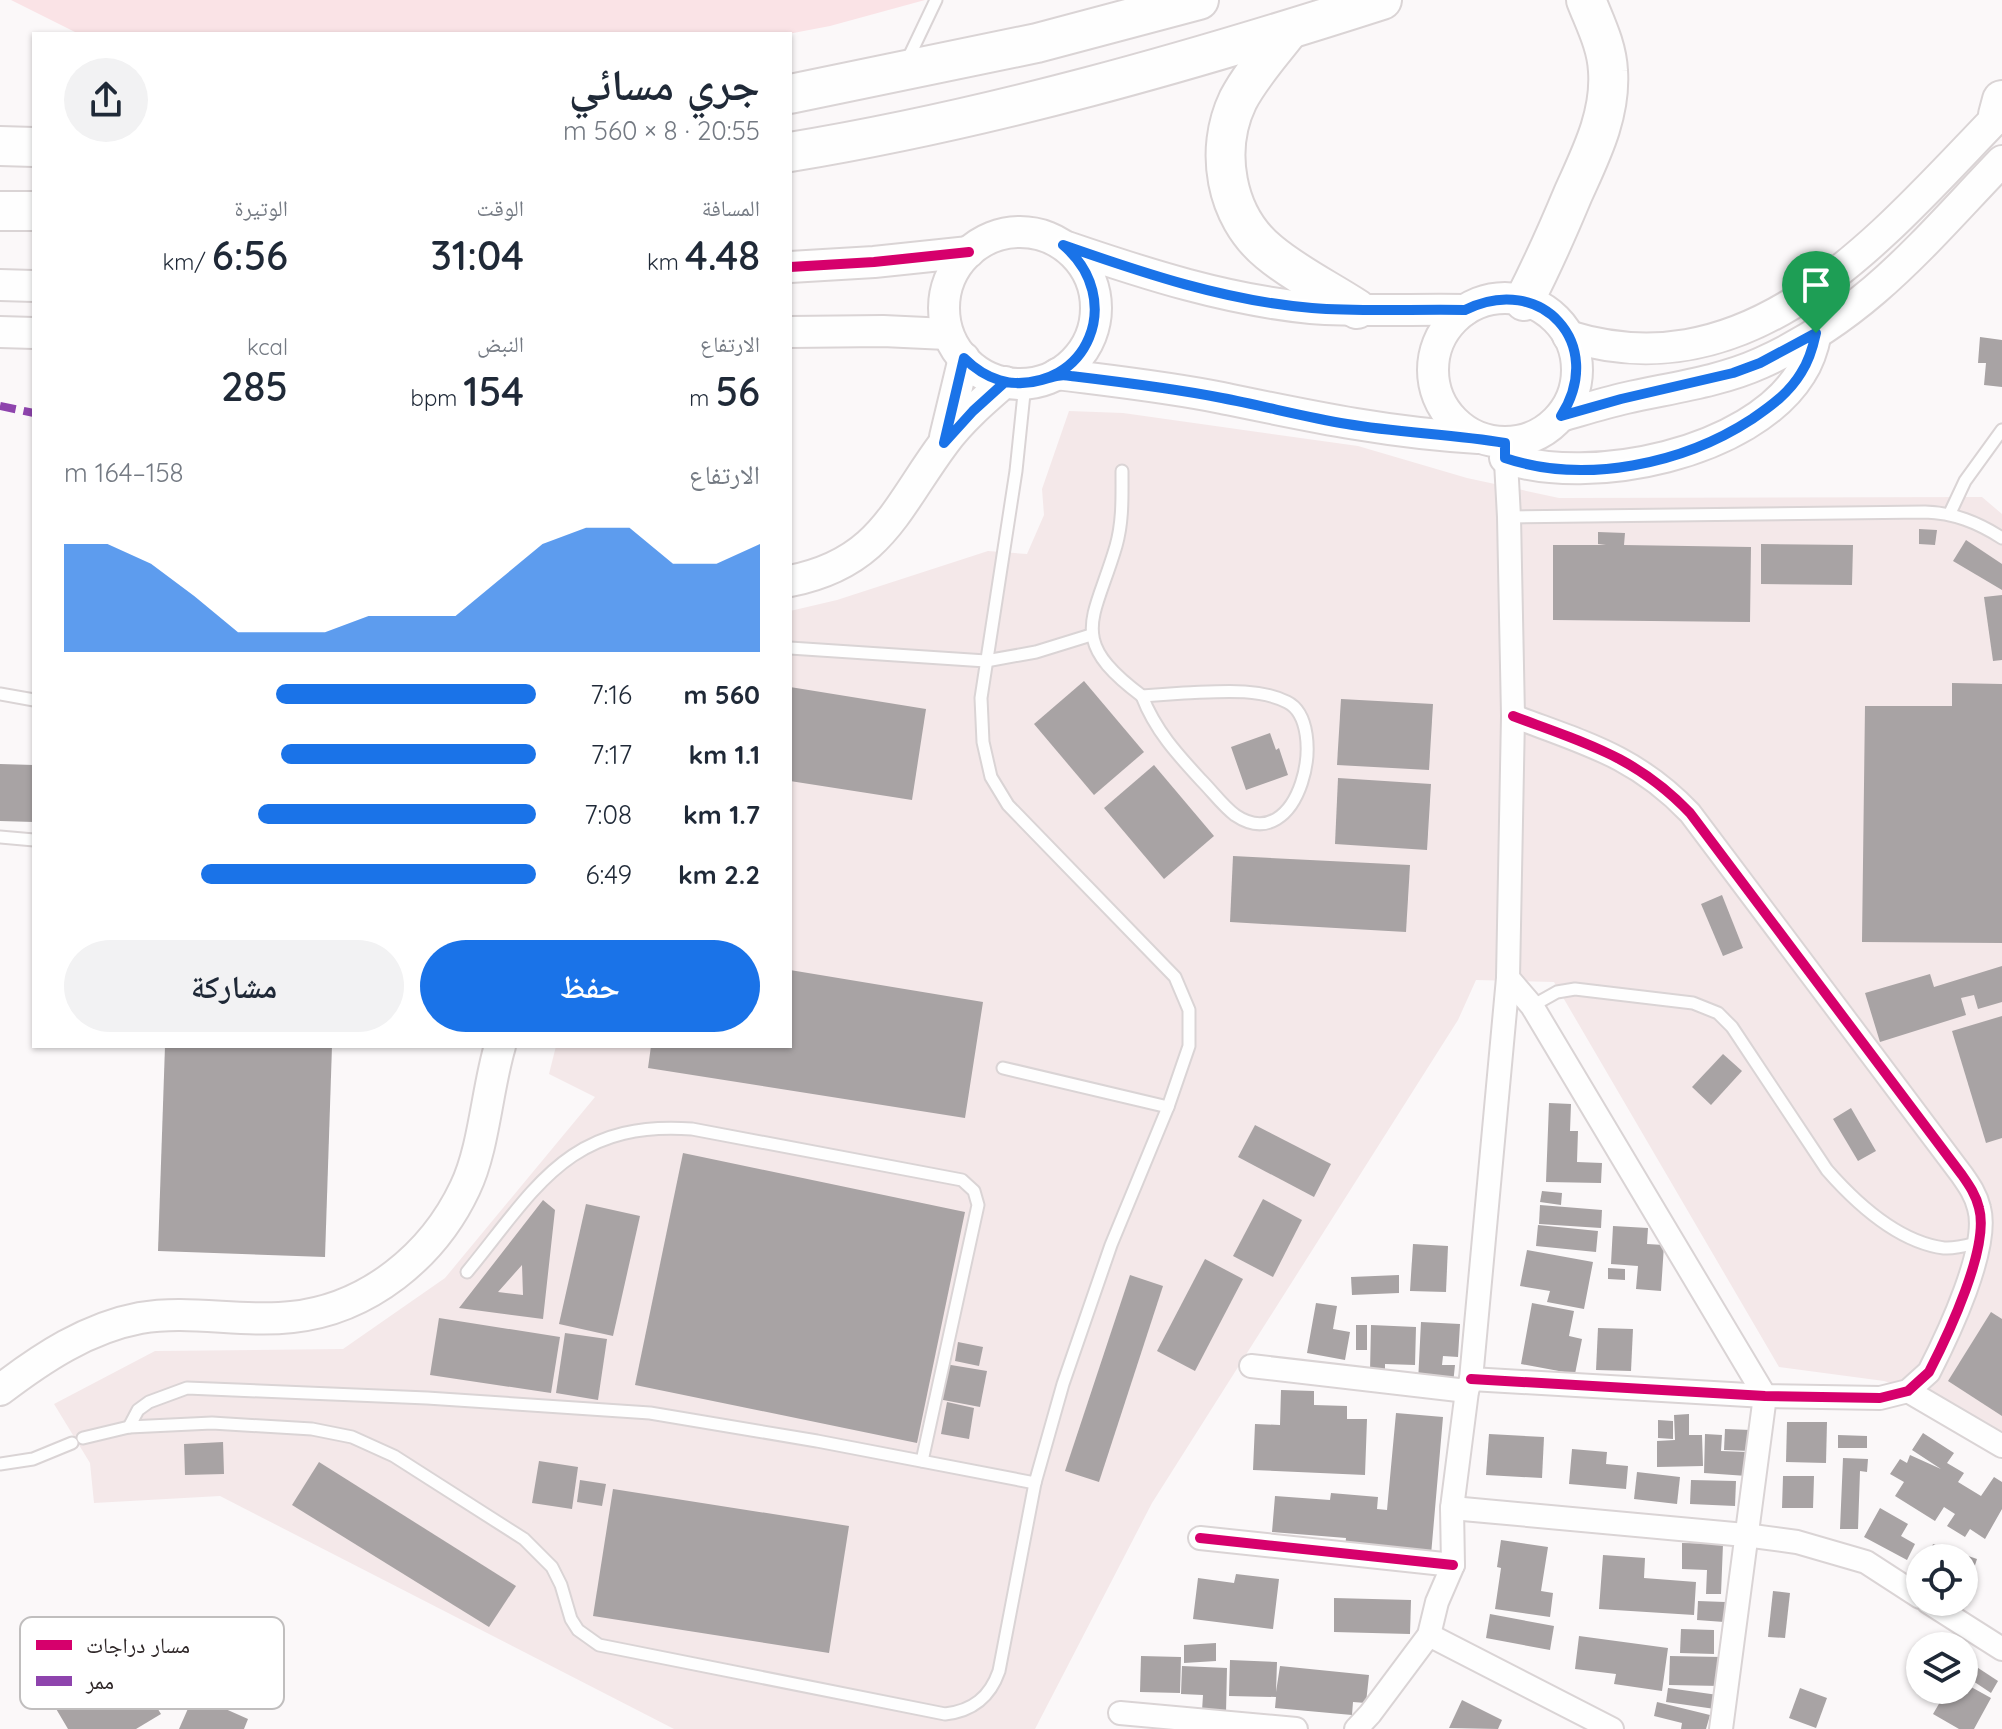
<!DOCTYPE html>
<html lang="ar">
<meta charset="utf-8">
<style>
body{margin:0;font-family:Quicksand,"Noto Naskh Arabic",sans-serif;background:#f2f2f3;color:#1f2937;direction:rtl;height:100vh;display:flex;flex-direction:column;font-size:30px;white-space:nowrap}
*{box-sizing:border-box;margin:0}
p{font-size:26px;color:#747a83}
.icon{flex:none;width:44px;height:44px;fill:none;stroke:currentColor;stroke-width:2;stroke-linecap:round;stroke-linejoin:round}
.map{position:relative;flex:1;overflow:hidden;direction:ltr}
.details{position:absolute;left:32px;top:32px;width:760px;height:1016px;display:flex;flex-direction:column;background:#fff;border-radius:0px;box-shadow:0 2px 6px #0004;direction:rtl}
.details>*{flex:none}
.buttons{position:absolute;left:1906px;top:1544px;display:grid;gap:16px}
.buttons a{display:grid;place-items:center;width:72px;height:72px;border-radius:50%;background:#fff;box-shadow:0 2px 6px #0004;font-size:40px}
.pin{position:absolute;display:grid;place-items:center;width:68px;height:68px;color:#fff;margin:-82px -34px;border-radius:50% 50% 50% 0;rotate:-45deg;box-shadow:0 0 8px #0007}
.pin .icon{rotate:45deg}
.round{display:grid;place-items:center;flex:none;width:84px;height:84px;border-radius:42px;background:#f2f2f3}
.head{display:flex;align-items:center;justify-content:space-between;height:136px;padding:0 32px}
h1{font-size:44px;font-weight:600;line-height:60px}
.stats{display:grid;grid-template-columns:repeat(3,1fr);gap:12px;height:136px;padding:8px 32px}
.stats div{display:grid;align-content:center}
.stats b{font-size:40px;font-weight:600}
.stats small{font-size:22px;font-weight:400}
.stats p{font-size:22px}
.chart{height:224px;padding:16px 32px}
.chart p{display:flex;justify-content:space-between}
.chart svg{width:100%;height:144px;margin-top:8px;fill:#1a73e8;opacity:.7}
.button{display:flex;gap:16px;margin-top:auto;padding:16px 32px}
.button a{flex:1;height:92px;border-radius:48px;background:#1a73e8;color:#fff;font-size:32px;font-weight:600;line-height:92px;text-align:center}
.button a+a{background:#f2f2f3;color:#1f2937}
ul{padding:0 32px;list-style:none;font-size:26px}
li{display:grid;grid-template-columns:128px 96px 1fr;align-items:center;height:60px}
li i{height:20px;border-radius:10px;background:#1a73e8}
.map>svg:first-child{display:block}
</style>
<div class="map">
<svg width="2002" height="1729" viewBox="0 0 2002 1729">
<rect width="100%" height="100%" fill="#fbf8f9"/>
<!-- built -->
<path fill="#f4e8e9" d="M1069 411 1123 413 1358 446 1467 478 1559 498 1982 497 2002 514V1433L1932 1396 1884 1381 1779 1367 1554 982 1476 980 1458 1020 1152 1503 1035 1729H674L220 1496 94 1503 90 1463 54 1404 155 1351 343 1349 445 1278 595 1097 549 1074 556 1046H790V611L837 600 988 551 1027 554 1044 515 1042 489Z"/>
<!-- green -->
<path fill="#fae3e6" d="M11 0H925L830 26 788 34H79Z"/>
<!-- building -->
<g fill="#a8a3a4" fill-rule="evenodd">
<path d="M1980 337 2002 340V387L1984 385 1986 363H1978Z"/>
<path d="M1919 529 1937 530 1935 545 1919 544Z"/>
<path d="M1598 532 1625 533 1624 545 1751 547 1750 622 1553 620V545H1606L1598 544Z"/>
<path d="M1966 540 2002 564V590L1953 561Z"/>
<path d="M1761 544 1853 545 1852 585 1761 584Z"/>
<path d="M2002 595V660L1993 661 1984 597Z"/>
<path d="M1084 681 1144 752 1094 795 1034 724Z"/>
<path d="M1952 683 2002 684V943L1862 942 1865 706H1952Z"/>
<path d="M790 687 926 709 912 800 790 781Z"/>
<path d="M1341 699 1433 704 1429 770 1337 765Z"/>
<path d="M1270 733 1276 750 1279 748 1288 775 1246 790 1231 747Z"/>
<path d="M0 764 34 765V822L0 821Z"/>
<path d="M1154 765 1214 836 1164 879 1104 808Z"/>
<path d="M1338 778 1431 784 1427 850 1335 844Z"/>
<path d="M1233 856 1410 865 1406 932 1230 922Z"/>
<path d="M1722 895 1743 948 1723 956 1701 904Z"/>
<path d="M2002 966V1002L1978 1009 1974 995 1961 998 1966 1015 1880 1042 1865 993 1930 974 1934 987Z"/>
<path d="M790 970 983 1002 965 1118 648 1068 651 1046H790Z"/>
<path d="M2002 1016V1138L1986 1143 1952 1031Z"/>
<path d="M165 1046H332L325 1257 158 1251Z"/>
<path d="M1723 1054 1742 1071 1711 1105 1692 1087Z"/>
<path d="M1549 1103 1571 1104 1570 1131H1578L1577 1162 1602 1163 1601 1183 1546 1182Z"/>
<path d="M1851 1108 1876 1151 1858 1161 1833 1119Z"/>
<path d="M1255 1125 1331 1164 1314 1197 1238 1157Z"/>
<path d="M683 1153 965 1212 917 1443 635 1385Z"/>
<path d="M1542 1191 1562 1193 1561 1205 1540 1202Z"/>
<path d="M1263 1199 1302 1220 1273 1277 1233 1256Z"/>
<path d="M543 1200 555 1210 543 1319 459 1308ZM522 1265 523 1295 498 1292Z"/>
<path d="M586 1204 640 1216 613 1336 559 1324Z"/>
<path d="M1540 1205 1602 1210 1601 1228 1539 1224Z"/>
<path d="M1538 1225 1598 1231 1596 1252 1536 1246Z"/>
<path d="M1613 1226 1648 1228 1647 1244 1664 1245 1661 1291 1636 1289 1638 1266 1611 1264Z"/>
<path d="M1413 1244 1448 1246 1446 1292 1410 1291Z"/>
<path d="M1527 1250 1593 1262 1584 1309 1547 1302 1550 1291 1520 1286Z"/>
<path d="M1205 1259 1243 1279 1195 1371 1157 1351Z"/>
<path d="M1608 1268 1625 1269V1280L1608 1279Z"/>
<path d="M1130 1275 1163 1286 1099 1482 1065 1471Z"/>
<path d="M1399 1275V1293L1352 1295 1351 1277Z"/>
<path d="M1316 1303 1337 1306 1333 1329 1350 1332 1345 1360 1307 1353Z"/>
<path d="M1532 1303 1574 1311 1569 1336 1582 1339 1575 1374 1521 1364Z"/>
<path d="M1991 1312 2002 1319V1416L1948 1381Z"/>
<path d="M439 1318 560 1337 551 1393 430 1375Z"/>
<path d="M1421 1322 1460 1324 1458 1357 1443 1356 1442 1365H1455L1453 1384 1418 1382Z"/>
<rect x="1356" y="1325" width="11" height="25"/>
<path d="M1371 1325 1416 1327 1415 1365 1385 1364V1373L1370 1372Z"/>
<path d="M1598 1328 1633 1329 1631 1371 1596 1370Z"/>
<path d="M565 1333 607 1339 598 1400 556 1393Z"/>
<path d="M958 1342 983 1347 979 1366 955 1361Z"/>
<path d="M945 1364 987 1371 980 1407 938 1399Z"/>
<path d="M1281 1390 1314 1391V1405L1347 1406V1419H1367L1365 1475 1253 1470 1255 1424 1280 1425Z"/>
<path d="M947 1402 974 1408 969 1439 941 1434Z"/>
<path d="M1396 1413 1443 1417 1431 1555 1345 1548 1346 1538 1272 1532 1275 1496 1330 1500 1331 1493 1378 1497 1377 1509 1387 1510Z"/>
<path d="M1689 1414V1435H1702L1703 1466 1657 1467V1441L1675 1440 1674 1415Z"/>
<path d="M1658 1420 1673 1421V1439L1658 1438Z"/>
<path d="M1787 1422H1827L1826 1463 1786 1462Z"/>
<path d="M1725 1429 1751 1430 1750 1451 1724 1450Z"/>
<path d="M1923 1433 1954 1453 1947 1463 1964 1473 1958 1482 1981 1496 1994 1477 2002 1482V1509L1985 1539 1970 1529 1965 1537 1947 1526 1955 1514 1944 1507 1935 1521 1895 1496 1904 1482 1890 1474 1900 1459 1907 1463 1910 1455 1941 1469 1912 1450Z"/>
<path d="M1489 1434 1544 1437 1542 1478 1486 1475Z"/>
<path d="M1705 1434 1722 1435 1721 1451 1748 1452 1747 1476 1704 1473Z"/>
<path d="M1838 1435 1867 1436V1448H1838Z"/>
<path d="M223 1442 224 1474 185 1475 184 1444Z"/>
<path d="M1572 1449 1607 1452 1606 1464 1628 1466 1626 1489 1569 1484Z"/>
<path d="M1843 1458 1868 1459 1867 1472 1860 1471 1858 1529H1840Z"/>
<path d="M539 1461 578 1467 572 1509 532 1503Z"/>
<path d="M319 1462 516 1586 489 1627 292 1505Z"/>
<path d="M1637 1472 1680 1477 1677 1504 1634 1499Z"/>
<path d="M1783 1476H1814L1813 1508H1782Z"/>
<path d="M580 1480 606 1484 602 1506 577 1502Z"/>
<path d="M1691 1480 1736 1481 1735 1506 1690 1504Z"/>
<path d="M613 1489 849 1526 829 1653 593 1616Z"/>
<path d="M1880 1508 1908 1524 1901 1536 1915 1544 1907 1560 1864 1537Z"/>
<path d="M1501 1540 1548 1547 1541 1591 1553 1593 1550 1617 1495 1609 1501 1568 1497 1567Z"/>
<path d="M1682 1543 1723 1544 1721 1594H1706L1707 1570 1682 1569Z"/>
<path d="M1933 1544 1977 1559 1965 1596 1964 1558H1928Z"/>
<path d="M1603 1555 1645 1558 1644 1578 1696 1582 1694 1615 1599 1609Z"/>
<path d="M1236 1574 1279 1579 1273 1629 1193 1619 1198 1578 1234 1583Z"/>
<path d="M1773 1591 1790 1593 1785 1638 1768 1637Z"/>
<path d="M1334 1598 1411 1600 1410 1634 1334 1632Z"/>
<path d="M1698 1601 1725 1602 1724 1622 1697 1620Z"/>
<path d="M1490 1614 1554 1626 1550 1650 1486 1638Z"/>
<path d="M97 1622 108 1640 100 1645 137 1708 145 1703 138 1692 144 1687 161 1714 136 1729H68L29 1663Z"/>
<path d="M1681 1629 1714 1630V1654L1680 1653Z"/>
<path d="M1579 1636 1668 1648 1662 1691 1614 1684 1616 1674 1575 1669Z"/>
<path d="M1216 1643V1661L1184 1663V1645Z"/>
<path d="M1141 1656 1181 1657 1180 1693 1140 1692Z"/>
<path d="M1670 1656 1721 1657 1720 1686 1669 1685Z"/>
<path d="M1230 1660 1277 1662 1276 1692 1280 1666 1369 1675 1366 1703 1353 1702 1352 1715 1275 1708 1276 1697 1229 1696Z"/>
<path d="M1966 1660 1998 1681 1991 1693 1964 1675Z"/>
<path d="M1182 1666 1227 1668 1226 1713 1202 1711 1203 1695 1181 1694Z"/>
<path d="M1964 1683 1991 1698 1974 1729H1959L1933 1714 1947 1690H1964Z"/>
<path d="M1668 1688 1718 1695 1715 1709 1666 1702Z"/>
<path d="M1800 1688 1827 1698 1816 1728 1789 1718Z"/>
<path d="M194 1695 248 1719 244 1729H179Z"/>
<path d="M1462 1700 1502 1720 1498 1729 1449 1728Z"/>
<path d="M1657 1702 1710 1715 1706 1729H1681L1682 1723 1654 1716Z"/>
</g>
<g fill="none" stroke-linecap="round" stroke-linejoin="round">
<!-- lane casing -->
<g stroke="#dad4d5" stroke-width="15">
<g id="lane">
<path d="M907 61 936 0"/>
<path d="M1122 471C1122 497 1123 521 1116 546 1094 621 1066 639 1142 696"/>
<path d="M1950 513 1965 481 2002 430"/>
<path d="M1509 517 1925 512C1954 513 1977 522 2002 538"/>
<path d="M790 648 986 661 1036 652 1091 635"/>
<path d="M1184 693C1216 692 1257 687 1287 702 1330 723 1300 859 1235 815 1223 806 1212 791 1201 780 1177 754 1155 730 1142 696Z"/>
<path d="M0 694 34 700"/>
<path d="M0 837 34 840"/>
<path d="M1532 1006 1557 992 1575 989 1693 1003 1718 1013 1732 1027 1827 1170C1856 1203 1898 1242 1944 1248 1956 1249 1968 1245 1980 1242"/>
<path d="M1003 1068 1168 1107"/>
<path d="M467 1272C536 1188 569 1120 692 1129L962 1180 974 1191 978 1205 922 1461"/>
<path d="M129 1427 138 1410 149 1402 187 1388 427 1398 650 1413 817 1441 1035 1483"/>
<path d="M83 1438 129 1427 212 1423 312 1429 352 1437 394 1456 524 1539 552 1567 561 1585 571 1619 578 1630 599 1645 945 1714C973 1711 990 1697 999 1671L1035 1483 1063 1384 1111 1245 1168 1107 1189 1046V1010L1175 977 1008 805 991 777 983 742 981 698 1016 471 1025 384"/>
<path d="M0 1464 33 1459 72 1443"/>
</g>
</g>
<!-- street casing -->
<g stroke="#dad4d5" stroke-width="26">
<g id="street">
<path d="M1508 978 1532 1006 1765 1396 1721 1729"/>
<path d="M1251 1366 1467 1391"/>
<path d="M1471 1379 1765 1396 1880 1398 1908 1391 1929 1372C1948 1335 1990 1247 1979 1208 1976 1195 1969 1185 1962 1175L1690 813C1636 756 1584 743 1513 716"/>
<path d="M1908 1391 2002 1446"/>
<path d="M1452 1508 1745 1535 1797 1542 1866 1562 1920 1597"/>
<path d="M1200 1538 1453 1565"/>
<path d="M1928 1602 2002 1649"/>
<path d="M1429 1635 1612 1729"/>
<path d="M1120 1713 1296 1729"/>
<path d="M1356 1729 1370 1714 1429 1635 1437 1602 1453 1565 1452 1508 1467 1391 1471 1379 1508 978 1513 716 1509 517 1505 443"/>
</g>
</g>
<!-- secondary casing -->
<g stroke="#dad4d5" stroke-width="34">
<g id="secondary">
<circle cx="1020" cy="308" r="76"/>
<path d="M1067 247C1146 274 1227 300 1311 308 1362 312 1414 309 1465 310"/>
<path d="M790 267 874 262 969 252"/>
<path d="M0 285 34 286"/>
<circle cx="1505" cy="370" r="72"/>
<path d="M0 332 34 333"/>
<path d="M790 332 883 331 947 334"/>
<path d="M1568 336C1756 395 1886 231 2002 112"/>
<path d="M1057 374C1112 381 1168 387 1222 398 1309 416 1388 433 1478 438"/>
<path d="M1561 416C1582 410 1604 403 1626 398 1670 388 1719 382 1761 363 1866 316 1925 241 2002 161"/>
<path d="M945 437 964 358"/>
<path d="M1505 458C1590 487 1751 454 1801 373 1809 361 1813 348 1816 333"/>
<path d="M790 581C881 563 895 509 944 443 961 420 983 401 1005 382"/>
<path d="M0 1390C42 1358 87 1328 140 1318 190 1309 241 1323 292 1317 368 1309 433 1256 465 1188 484 1149 487 1089 500 1046"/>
</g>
</g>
<!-- highway casing -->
<g stroke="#dad4d5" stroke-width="42">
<g id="highway">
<path d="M1289 30C1272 52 1251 75 1238 100 1214 150 1225 216 1269 252 1295 274 1328 290 1357 309"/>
<path d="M790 94 1037 43 1199 0"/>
<path d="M1998 115 2002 100"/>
<path d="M0 146 34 147"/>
<path d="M790 152C990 119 1189 62 1382 0"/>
<path d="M0 211H34"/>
<path d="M1524 301C1542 266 1558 230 1573 194 1591 154 1611 115 1608 71 1607 46 1595 23 1586 0"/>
</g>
</g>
<!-- lane -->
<use href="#lane" stroke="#fefefe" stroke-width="11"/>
<!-- street -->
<use href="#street" stroke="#fefefe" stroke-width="22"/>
<!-- secondary -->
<use href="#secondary" stroke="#fefefe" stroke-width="30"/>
<!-- highway -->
<use href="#highway" stroke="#fefefe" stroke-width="38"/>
<!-- quiet -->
<path stroke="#8e44ad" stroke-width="8" stroke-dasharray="16 8" stroke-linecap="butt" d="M0 406 34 413"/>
<!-- cycleway casing -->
<g stroke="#fff" stroke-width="15">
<g id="cycleway">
<path d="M790 267 874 262 969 252"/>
<path d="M1471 1379 1765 1396 1880 1398 1908 1391 1929 1372C1948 1335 1990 1247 1979 1208 1976 1195 1969 1185 1962 1175L1690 813C1636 756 1584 743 1513 716"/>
<path d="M1200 1538 1453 1565"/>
</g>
</g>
<!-- cycleway -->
<use href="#cycleway" stroke="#d6006c" stroke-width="10"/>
</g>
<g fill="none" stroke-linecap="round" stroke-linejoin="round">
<!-- route casing -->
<g stroke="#fff" stroke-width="16">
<path id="route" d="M1816 333 1760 363 1733 373 1621 399 1561 416C1607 344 1541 272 1465 310 1414 309 1362 312 1312 308 1226 301 1143 273 1063 245 1126 298 1089 393 1005 382L973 411 944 443 964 358C985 379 1012 389 1042 380 1053 377 1058 374 1071 376 1121 382 1172 388 1222 398 1264 406 1305 417 1347 424 1400 433 1453 434 1505 443V458C1585 485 1683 464 1752 419 1771 406 1789 393 1801 373 1809 361 1813 347 1816 333"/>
</g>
<!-- route -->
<use href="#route" stroke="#1a73e8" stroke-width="10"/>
</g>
<!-- legend -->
<rect x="20" y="1617" width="264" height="92" rx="12" fill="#fff" stroke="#c0bebe" stroke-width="2"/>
<rect x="36" y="1640" width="36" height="10" fill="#d6006c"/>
<rect x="36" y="1676" width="36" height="10" fill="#8e44ad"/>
<g font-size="22" fill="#2e2627">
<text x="86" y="1653">مسار دراجات</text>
<text x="86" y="1689">ممر</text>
</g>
</svg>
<div class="buttons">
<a><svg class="icon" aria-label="locate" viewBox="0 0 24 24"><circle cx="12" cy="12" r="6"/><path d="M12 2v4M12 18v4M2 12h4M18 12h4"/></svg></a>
<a><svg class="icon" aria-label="layers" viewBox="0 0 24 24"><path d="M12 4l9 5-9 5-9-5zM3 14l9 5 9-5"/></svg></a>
</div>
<div class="pin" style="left:1816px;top:333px;background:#1e9e55"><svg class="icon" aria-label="arrive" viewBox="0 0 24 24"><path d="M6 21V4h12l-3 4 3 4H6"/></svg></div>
<section class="details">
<div class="head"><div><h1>جري مسائي</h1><p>20:55 · 8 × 560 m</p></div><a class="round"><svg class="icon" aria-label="share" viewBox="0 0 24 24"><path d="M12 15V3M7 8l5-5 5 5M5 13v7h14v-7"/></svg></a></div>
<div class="stats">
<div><p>المسافة</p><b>4.48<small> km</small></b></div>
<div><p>الوقت</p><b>31:04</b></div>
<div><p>الوتيرة</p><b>6:56<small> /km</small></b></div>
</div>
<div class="stats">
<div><p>الارتفاع</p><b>56<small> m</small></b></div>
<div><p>النبض</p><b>154<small> bpm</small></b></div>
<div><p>kcal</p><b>285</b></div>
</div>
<div class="chart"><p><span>الارتفاع</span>158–164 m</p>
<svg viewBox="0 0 160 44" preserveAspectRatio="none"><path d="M0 44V11L10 11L20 17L30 27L40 38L50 38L60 38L70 33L80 33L90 33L100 22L110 11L120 6L130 6L140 17L150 17L160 11V44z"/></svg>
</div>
<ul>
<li><b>560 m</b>7:16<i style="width:55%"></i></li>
<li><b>1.1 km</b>7:17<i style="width:54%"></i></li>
<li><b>1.7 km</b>7:08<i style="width:59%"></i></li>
<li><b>2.2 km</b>6:49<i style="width:71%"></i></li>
</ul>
<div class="button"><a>حفظ</a><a>مشاركة</a></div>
</section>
</div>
